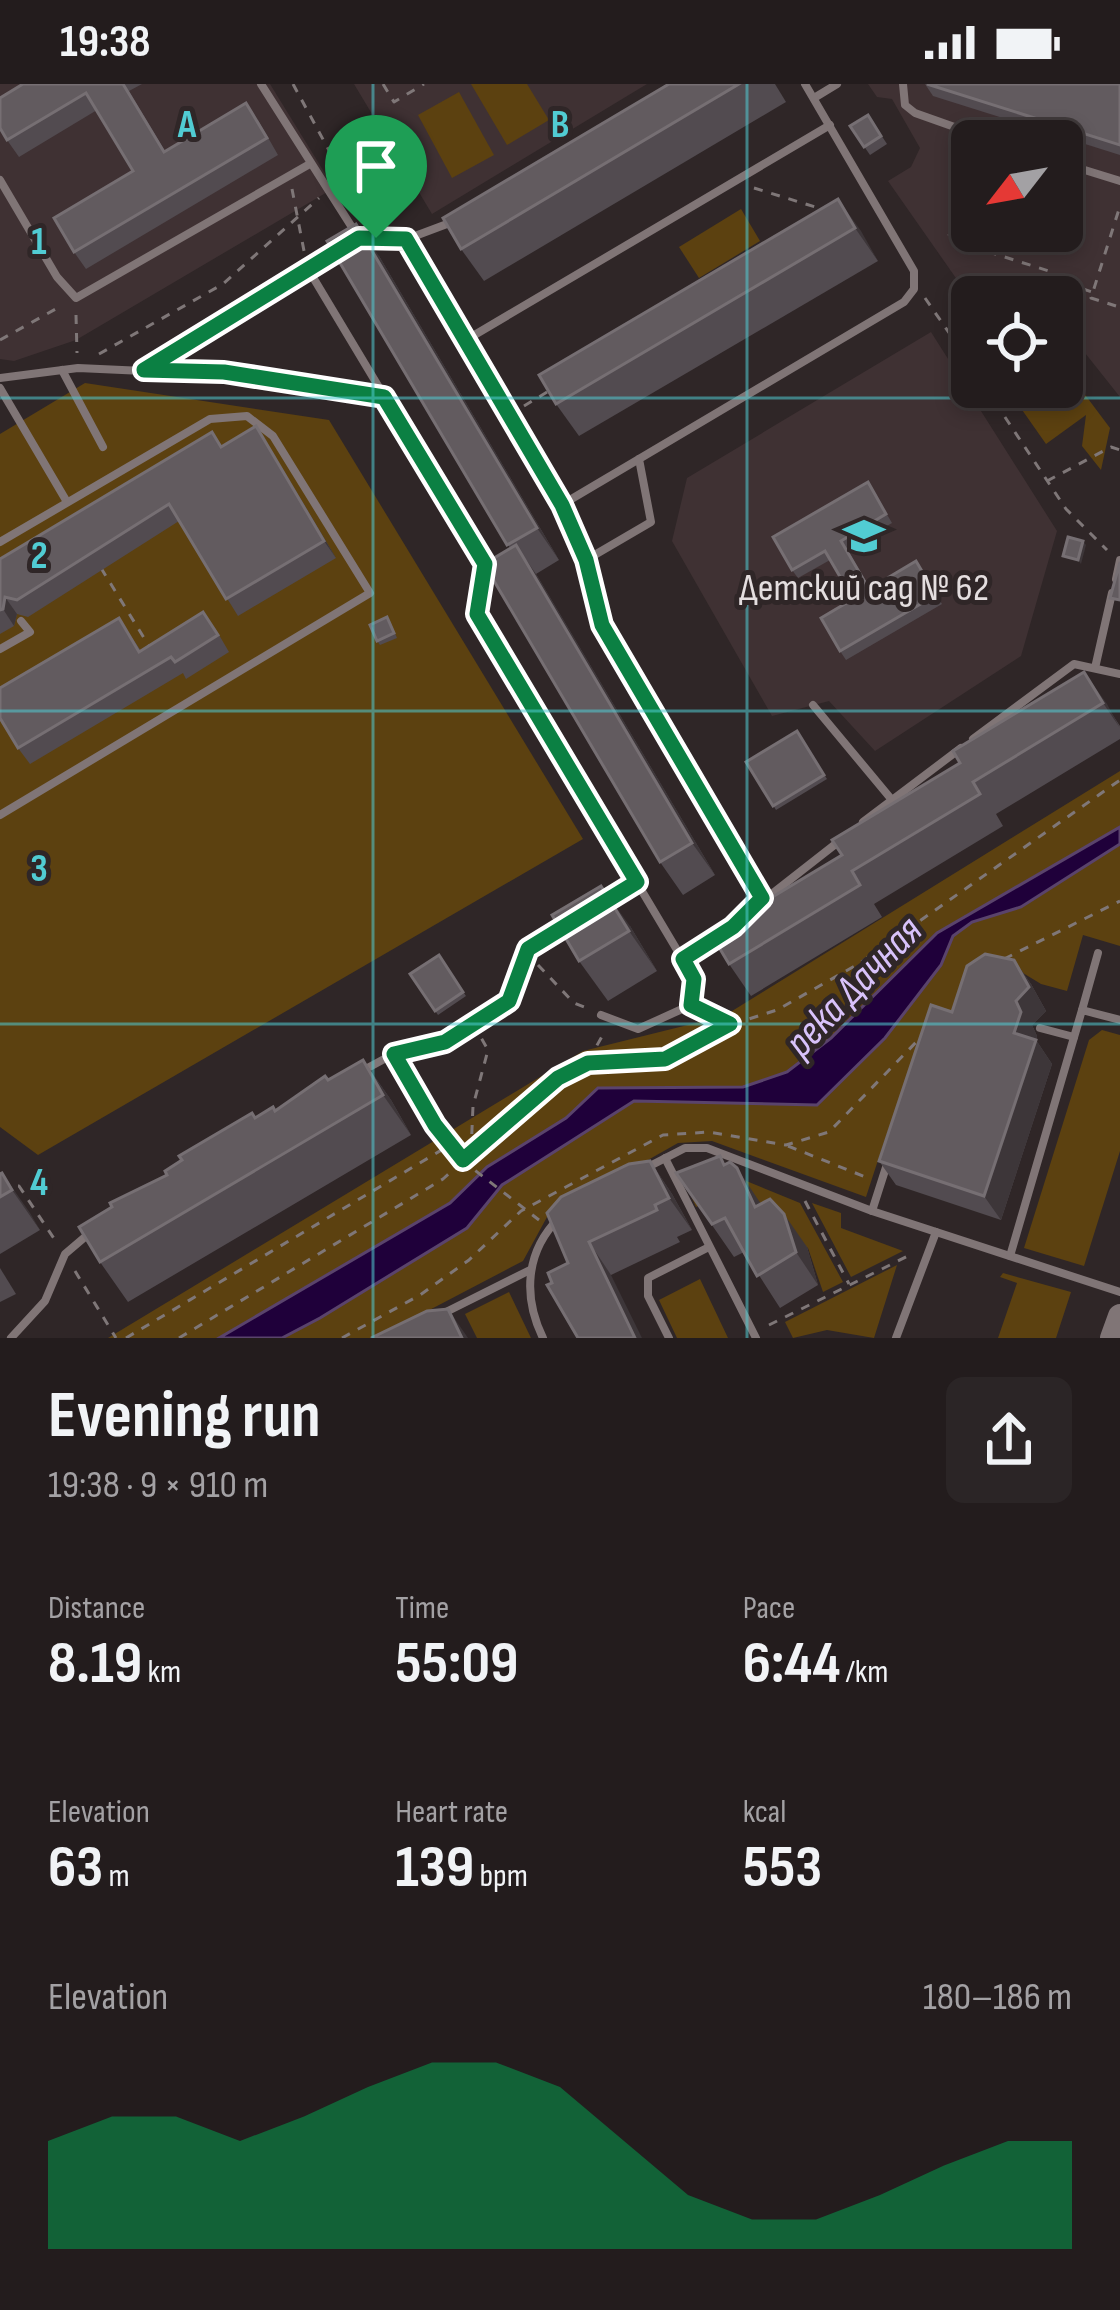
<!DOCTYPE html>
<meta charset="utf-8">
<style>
body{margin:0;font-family:"Sofia Sans Condensed",sans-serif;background:#2b2526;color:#f1f3f6;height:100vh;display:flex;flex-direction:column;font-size:45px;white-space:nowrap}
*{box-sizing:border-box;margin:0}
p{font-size:39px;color:#a3a1a4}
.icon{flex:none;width:66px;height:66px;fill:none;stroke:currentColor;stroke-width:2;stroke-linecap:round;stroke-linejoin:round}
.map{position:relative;height:1254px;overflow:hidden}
.drawer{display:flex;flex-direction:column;background:#231c1d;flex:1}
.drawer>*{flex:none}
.needle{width:78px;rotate:239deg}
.fabs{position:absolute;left:951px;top:36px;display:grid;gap:24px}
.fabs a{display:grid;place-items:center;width:132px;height:132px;border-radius:18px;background:#231c1d;box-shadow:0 6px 18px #0003,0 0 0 3px #403a3b;font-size:60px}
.pin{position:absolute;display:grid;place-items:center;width:102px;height:102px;color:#fff;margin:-123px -51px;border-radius:50% 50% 50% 0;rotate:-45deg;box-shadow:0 0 12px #0007}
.pin .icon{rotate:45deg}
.round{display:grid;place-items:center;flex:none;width:126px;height:126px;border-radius:18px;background:#2b2526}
.overview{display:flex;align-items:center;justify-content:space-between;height:204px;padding:0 48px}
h1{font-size:66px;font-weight:700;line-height:90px}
.metrics{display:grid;grid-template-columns:repeat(3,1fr);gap:18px;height:204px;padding:12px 48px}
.metrics div{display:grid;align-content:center}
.metrics b{font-size:60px;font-weight:700}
.metrics small{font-size:33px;font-weight:400}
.metrics p{font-size:33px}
.chart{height:336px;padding:24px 48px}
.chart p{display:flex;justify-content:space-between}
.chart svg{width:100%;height:216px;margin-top:12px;fill:#0b8043;opacity:.7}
.status{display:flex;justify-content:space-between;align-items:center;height:84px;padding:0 60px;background:#231c1d;direction:ltr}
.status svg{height:33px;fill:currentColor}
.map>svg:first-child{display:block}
</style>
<div class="status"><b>19:38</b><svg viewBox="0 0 49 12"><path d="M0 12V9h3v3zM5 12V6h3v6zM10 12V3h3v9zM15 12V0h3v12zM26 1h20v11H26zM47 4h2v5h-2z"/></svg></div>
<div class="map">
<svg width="1120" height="1254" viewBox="0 0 1120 1254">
<rect width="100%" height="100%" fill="#2f2627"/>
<!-- built -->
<g fill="#3f3133" fill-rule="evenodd">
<path d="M0 0H270L334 104 76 256 14 277 0 275Z"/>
<path d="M354 0H647L432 130Z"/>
<path d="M868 0H1120V313L1062 240V213L972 217 888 97 911 83 920 64 892 15 877 13ZM972 57H1062V147H972Z"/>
<path d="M931 248 1057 447 1021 572 875 667 829 617 772 632 672 457 687 394Z"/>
</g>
<!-- green -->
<g fill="#5c4110">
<path d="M471 0H527L549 36 507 61Z"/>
<path d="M459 8 494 71 452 94 418 31Z"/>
<path d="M741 125 760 157 699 194 679 163Z"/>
<path d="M1062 280 1110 344 1101 386 1082 362 1086 331 1046 360 1006 303H1062Z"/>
<path d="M85 299 329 336 583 755 38 1071 0 1043V350Z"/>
<path d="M1120 687V862L1083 851 1067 907 1041 900 1013 883C919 929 897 1021 866 1113L712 1057 678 1059 547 1133 523 1177 376 1254H108L583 967 724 932Z"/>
<path d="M1102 946 1120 951V1067L1084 1182 1024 1164 1089 956Z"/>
<path d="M705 1080 800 1119 843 1198 823 1208 808 1164 768 1134 760 1118 725 1109 696 1123 683 1094Z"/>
<path d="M812 1119 841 1129V1144L903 1167 851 1193Z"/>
<path d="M897 1181 874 1254 827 1246 793 1254 785 1238Z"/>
<path d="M1003 1189 1071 1208 1056 1254H998L1017 1199 1000 1193Z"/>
<path d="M700 1195 728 1254H677L659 1216Z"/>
<path d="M509 1208 531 1254H477L465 1230Z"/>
</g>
<!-- water -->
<path fill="#1f003a" stroke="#5a436c" stroke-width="3" d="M1120 743V760L1021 823 972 838 953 852 941 881 885 954 817 1021 634 1017 502 1101 467 1144 320 1234 282 1254H219L450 1119 487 1083 566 1034 598 1004 743 1003 787 988 831 954 937 849Z"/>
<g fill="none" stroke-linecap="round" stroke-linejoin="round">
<!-- path -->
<g stroke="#7f7778" stroke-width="3" stroke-dasharray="9 9" stroke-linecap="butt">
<path d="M293 0 370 142"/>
<path d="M383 0 394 18 424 0"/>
<path d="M972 74 948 155 1052 188 1050 194 1092 208"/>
<path d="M754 104 825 126"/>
<path d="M292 105 305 172"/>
<path d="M925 214 972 282"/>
<path d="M1116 222 1091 214 1120 122"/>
<path d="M76 231 77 269"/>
<path d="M0 256 61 222"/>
<path d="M99 270 223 200 319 114"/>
<path d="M985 303 1066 425 1107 466"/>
<path d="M524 322 552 305"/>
<path d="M1047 397 1111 363 1120 366"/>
<path d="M101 484 149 562"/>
<path d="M589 489 602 541 755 803"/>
<path d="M1004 875 1120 817"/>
<path d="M538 881 574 919 589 925"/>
<path d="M705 928 729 940"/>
<path d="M588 977 604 949"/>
<path d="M402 985 463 1077 539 1136"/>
<path d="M788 1062 868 1094"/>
<path d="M471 1068 473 1022 488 966 479 950"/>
<path d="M0 1102H19L57 1159"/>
<path d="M805 1117 849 1200"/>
<path d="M75 1187 116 1254"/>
<path d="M769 1241 910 1171"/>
<path d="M126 1254 450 1061"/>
<path d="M179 1254 443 1095 558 993 588 979 665 975 730 941 777 926 860 879 1120 696"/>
<path d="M342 1254 420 1211 469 1176 521 1127 663 1051 709 1048 786 1061 829 1048 923 951"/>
</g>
<!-- service -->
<g stroke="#807576" stroke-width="8">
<path d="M261 0 355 148"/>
<path d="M903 0 905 21 915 29 994 57"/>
<path d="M814 14 837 0"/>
<path d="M1062 79 1120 97"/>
<path d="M0 96 57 193 76 214 308 81"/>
<path d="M359 154 407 155 455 137"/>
<path d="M407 155 563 421 586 476 651 438 639 375 904 218 914 205V187L805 0"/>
<path d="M308 185 485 480 477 530 683 876 720 852"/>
<path d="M466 256 830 41"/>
<path d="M62 286 103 363"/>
<path d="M148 287 224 288 383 313"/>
<path d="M0 294 78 284 144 287 341 165"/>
<path d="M0 304 67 418"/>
<path d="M563 420 639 375"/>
<path d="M0 458 210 335 247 332 273 352 370 509 0 731"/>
<path d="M1116 495 1120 476"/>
<path d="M0 565 30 548 21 537"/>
<path d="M1095 584 1112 509"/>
<path d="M813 621 892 716"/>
<path d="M973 655 1074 580 1120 590"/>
<path d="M863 738 961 664"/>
<path d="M606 817 637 798"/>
<path d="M745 831 842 755"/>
<path d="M1082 926 1098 869"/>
<path d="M601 931 638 945 691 921 694 895 683 876"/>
<path d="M1040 944 1074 953"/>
<path d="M362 987 399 967 445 958 509 917 528 865 568 840"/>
<path d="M665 1074 756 1254"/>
<path d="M644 1085 685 1064H707L872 1127 1120 1208"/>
<path d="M872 1127 888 1077"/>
<path d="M1010 1172 1082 926 1120 936"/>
<path d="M440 1231 530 1186"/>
<path d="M11 1254 45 1217 65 1170 92 1147"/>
<path d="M543 1254C523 1213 525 1168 559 1134"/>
<path d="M669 1254 648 1212V1194L709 1163"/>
<path d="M896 1254 936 1148"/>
</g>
<!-- secondary -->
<path stroke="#807576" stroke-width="24" d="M1112 1254 1120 1232"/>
</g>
<!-- wall -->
<g fill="#524b50">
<path d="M23 0H142L129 7 165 67 258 36 278 71 86 185 74 168 133 87 97 26 19 73 7 56Z"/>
<path d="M669 0H775L786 18 484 197 461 165Z"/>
<path d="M925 0H1120V71L933 12Z"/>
<path d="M868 31 887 60 870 71 850 42Z"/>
<path d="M838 115 878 177 579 352 556 320Z"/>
<path d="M327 157 379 172 559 476 536 490 715 791 683 811 660 778 510 464Z"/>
<path d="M212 348 222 362 267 359 336 474 238 532 179 437 28 533 17 530 14 542 0 550V475Z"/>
<path d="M868 398 892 439 847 465 870 504 916 477 942 520 846 576 840 567 853 515 830 476 798 494 792 486Z"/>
<path d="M119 534 141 567 215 544 229 568 186 595 183 589 30 680 18 664Z"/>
<path d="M390 537 397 554 380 561 377 557Z"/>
<path d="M1084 588 1120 642V655L996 730 1003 742 874 820 882 833 751 912 729 880 842 771 960 679Z"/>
<path d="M797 647 827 695 776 726 746 678Z"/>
<path d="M630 842 657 887 608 917 579 877Z"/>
<path d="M439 871 466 912 438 931 410 890Z"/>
<path d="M1014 876 1031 900 1046 927 1032 941 1037 952 1036 956 1052 980 1001 1136 896 1101 879 1077 952 928Z"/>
<path d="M363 976 391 1016 411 1051 128 1218 100 1178 167 1091 255 1033 276 1027Z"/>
<path d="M650 1077 672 1110 692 1146 677 1153 680 1158 611 1191 552 1199Z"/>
<path d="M726 1080 761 1120 807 1163 818 1201 780 1224 744 1168 734 1173 676 1089Z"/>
<path d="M2 1089 40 1146 0 1170V1090Z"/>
<path d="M0 1184 16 1210 0 1218Z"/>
</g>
<!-- shaded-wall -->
<g fill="#3d3639">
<path d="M838 115 861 147 878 177 855 144Z"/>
<path d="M356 140 379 172 559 476 537 444Z"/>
<path d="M256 342 267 359 336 474 324 457Z"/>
<path d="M1083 457 1086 461 1081 480 1078 476Z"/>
<path d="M516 461 538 493 715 791 692 759Z"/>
<path d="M5 513 17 530 14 542 3 525Z"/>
<path d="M1084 588 1107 620 1120 644 1103 619Z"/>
<path d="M601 802 630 842 657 887 629 847Z"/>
<path d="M1014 876 1031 900 1046 927 1032 941 1037 952 1036 956 1052 980 1001 1136 984 1112 1014 949 1016 917Z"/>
<path d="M363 976 391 1016 411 1051 383 1011Z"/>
<path d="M650 1077 672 1110 692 1146 669 1114Z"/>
<path d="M737 1084 759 1117 778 1155 755 1123Z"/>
<path d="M2 1089 30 1129 40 1146 12 1106Z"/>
<path d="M784 1130 807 1163 818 1201 796 1168Z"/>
<path d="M589 1158 611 1191 642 1254H635Z"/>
<path d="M448 1225 468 1254H462Z"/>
</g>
<!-- building -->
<g fill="#625b5f" stroke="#766f73" stroke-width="3">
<path d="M23 0H123L164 68 246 19 267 54 74 168 54 134 133 87 86 9 7 56 0 44V14Z"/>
<path d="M669 0H739L461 165 443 134Z"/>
<path d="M927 0H1120V61Z"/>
<path d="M868 31 881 52 864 63 850 42Z"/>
<path d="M838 115 855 144 556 320 539 291Z"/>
<path d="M356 140 537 444 507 461 327 157Z"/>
<path d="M256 342 324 457 226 515 169 420 17 516 5 513 3 525 0 526V475L212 348 221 363Z"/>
<path d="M868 398 886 430 841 457 869 505 916 477 936 511 840 567 821 534 853 515 825 467 792 486 773 453Z"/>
<path d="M1068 453 1083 457 1078 476 1063 472Z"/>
<path d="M516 461 692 759 660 778 484 480Z"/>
<path d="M1120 478V516L1110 514Z"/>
<path d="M203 528 218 551 175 578 171 573 18 664 0 634V604L119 534 139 568Z"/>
<path d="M387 533 394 549 377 557 370 541Z"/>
<path d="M1084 588 1103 619 973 698 980 710 852 787 860 801 729 880 711 850 842 771 832 756 960 679 953 667Z"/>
<path d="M797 647 824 691 773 722 746 678Z"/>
<path d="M601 802 629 847 579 877 552 831Z"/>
<path d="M985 870 1014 876 1029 903 1016 917 1021 928 1014 949 1036 956 984 1112 879 1077 931 921 952 928 967 882Z"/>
<path d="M439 871 463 908 435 927 410 890Z"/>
<path d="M363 976 383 1011 100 1178 79 1143 112 1123 110 1119 167 1091 165 1087 182 1076 179 1072 252 1029 255 1034 273 1023 275 1027 325 992 328 996Z"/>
<path d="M720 1072 724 1081 730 1078 737 1084 755 1123 770 1115 784 1130 796 1168 757 1192 725 1134 712 1140 676 1089Z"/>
<path d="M650 1077 669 1114 655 1121 657 1126 589 1158 635 1254H578L547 1201 552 1199 548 1189 568 1179 547 1129 561 1113 629 1080Z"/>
<path d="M2 1089 12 1106 0 1113V1090Z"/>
<path d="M448 1225 462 1254H371L427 1227Z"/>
</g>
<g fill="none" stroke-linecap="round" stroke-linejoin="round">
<!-- route casing -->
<g stroke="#fff" stroke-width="24">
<path id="route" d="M359 154 406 155 562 421 586 476 602 541 762 814 733 843 683 875 694 895 691 921 730 940 665 975 588 979 558 994 463 1076 435 1041 394 970 445 958 509 917 528 865 637 798 477 530 485 480 384 313 224 288 144 286Z"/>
</g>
<!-- route -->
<use href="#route" stroke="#0b8043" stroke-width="15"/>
</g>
<!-- grid -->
<path fill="none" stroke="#51ccd3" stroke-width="3" stroke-opacity="0.55" d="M373 0V1254M747 0V1254M0 314H1120M0 627H1120M0 940H1120"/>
<!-- icons -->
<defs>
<g id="school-bare" transform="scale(3.24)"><path d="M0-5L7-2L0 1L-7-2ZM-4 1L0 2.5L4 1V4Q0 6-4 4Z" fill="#51ccd3" stroke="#2f2627" stroke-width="2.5" paint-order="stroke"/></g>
</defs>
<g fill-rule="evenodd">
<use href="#school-bare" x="864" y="452"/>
</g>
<g text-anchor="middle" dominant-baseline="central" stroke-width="10" stroke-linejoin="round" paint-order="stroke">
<!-- poi labels -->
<g font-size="39" fill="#e4dedf" stroke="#2f2627">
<text x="864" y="504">Детский сад № 62</text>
</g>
<!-- water labels -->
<g font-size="42" font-style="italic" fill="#d8c2fa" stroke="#2f2627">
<text transform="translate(854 903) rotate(-46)">река Дачная</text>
</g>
</g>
<g font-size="39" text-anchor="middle" font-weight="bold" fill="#51ccd3" stroke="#2f2627" stroke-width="10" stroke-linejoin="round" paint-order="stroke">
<text x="187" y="53">A</text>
<text x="560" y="53">B</text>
<text x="39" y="170">1</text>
<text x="39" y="484">2</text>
<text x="39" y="797">3</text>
<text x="39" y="1111">4</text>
</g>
</svg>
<div class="fabs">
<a><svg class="needle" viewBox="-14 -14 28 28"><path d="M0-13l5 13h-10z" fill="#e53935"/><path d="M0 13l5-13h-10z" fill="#a3a1a4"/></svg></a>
<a><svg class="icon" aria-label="locate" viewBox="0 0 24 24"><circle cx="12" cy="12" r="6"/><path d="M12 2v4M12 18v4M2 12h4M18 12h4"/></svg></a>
</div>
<div class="pin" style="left:376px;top:154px;background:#1e9e55"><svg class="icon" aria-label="arrive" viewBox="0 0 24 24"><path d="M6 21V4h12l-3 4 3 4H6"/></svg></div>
</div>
<section class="drawer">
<div class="overview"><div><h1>Evening run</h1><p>19:38 · 9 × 910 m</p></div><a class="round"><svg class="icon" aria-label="share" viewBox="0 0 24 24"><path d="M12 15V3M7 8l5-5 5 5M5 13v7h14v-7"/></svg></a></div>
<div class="metrics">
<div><p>Distance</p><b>8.19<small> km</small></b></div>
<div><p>Time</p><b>55:09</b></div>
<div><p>Pace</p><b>6:44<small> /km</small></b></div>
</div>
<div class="metrics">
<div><p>Elevation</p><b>63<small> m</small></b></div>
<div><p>Heart rate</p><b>139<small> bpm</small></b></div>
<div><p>kcal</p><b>553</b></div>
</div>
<div class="chart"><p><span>Elevation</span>180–186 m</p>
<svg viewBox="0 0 160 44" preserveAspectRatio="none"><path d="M0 44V22L10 17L20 17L30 22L40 17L50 11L60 6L70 6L80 11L90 22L100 33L110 38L120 38L130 33L140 27L150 22L160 22V44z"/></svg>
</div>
</section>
